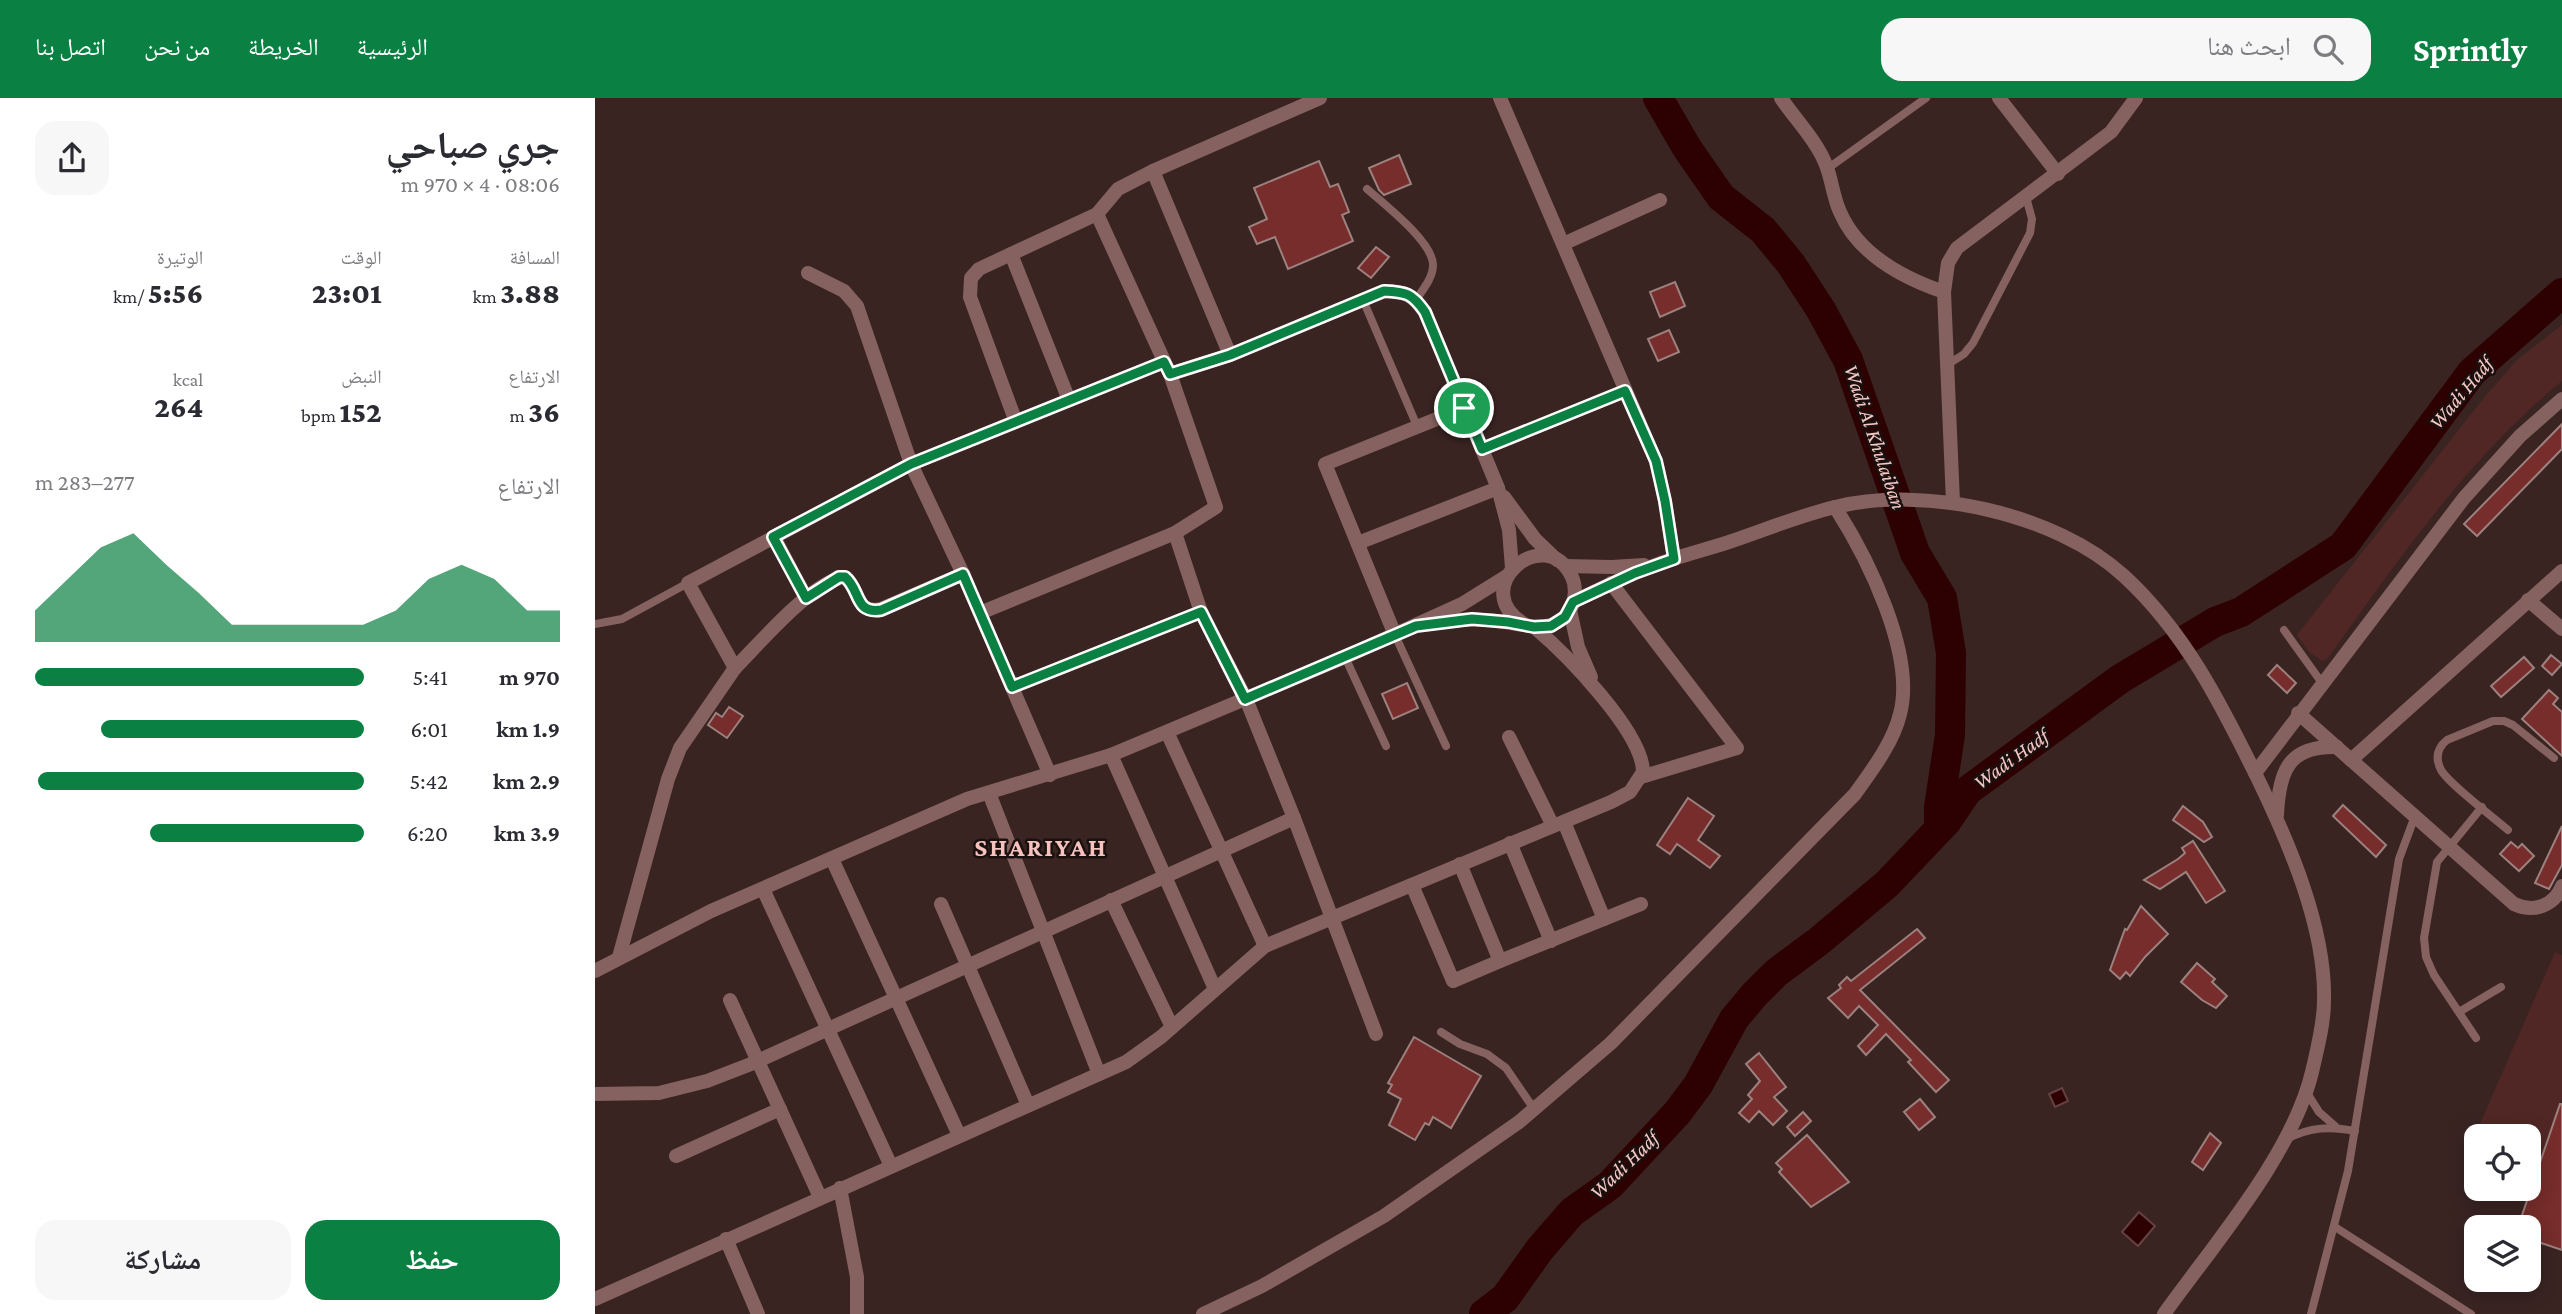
<!DOCTYPE html>
<html lang="ar">
<meta charset="utf-8">
<style>
body{margin:0;font-family:"Crimson Pro","Noto Naskh Arabic",serif;background:#f7f7f7;color:#2b2b33;direction:rtl;height:100vh;display:flex;flex-direction:column;font-size:26px;white-space:nowrap}
*{box-sizing:border-box;margin:0}
p{font-size:23px;color:#7c7c81}
.icon{flex:none;width:38px;height:38px;fill:none;stroke:currentColor;stroke-width:2;stroke-linecap:round;stroke-linejoin:round}
.map{position:relative;flex:1;overflow:hidden;direction:ltr}
.drawer{display:flex;flex-direction:column;background:#fff;width:595px}
.drawer>*{flex:none}
.fabs{position:absolute;left:1869px;top:1026px;display:grid;gap:14px}
.fabs a{display:grid;place-items:center;width:77px;height:77px;border-radius:14px;background:#fff;box-shadow:0 4px 18px #0003;font-size:35px}
.pin{position:absolute;display:grid;place-items:center;width:60px;height:60px;color:#fff;margin:-30px;border:4px solid #fff;border-radius:50%;box-shadow:0 2px 7px #0007}
.round{display:grid;place-items:center;flex:none;width:74px;height:74px;border-radius:21px;background:#f7f7f7}
.summary{display:flex;align-items:center;justify-content:space-between;height:119px;padding:0 35px}
h1{font-size:38px;font-weight:800;line-height:52px}
.metrics{display:grid;grid-template-columns:repeat(3,1fr);gap:10px;height:119px;padding:7px 35px}
.metrics div{display:grid;align-content:center}
.metrics b{font-size:30px;font-weight:800}
.metrics small{font-size:19px;font-weight:400}
.metrics p{font-size:19px}
.chart{height:196px;padding:14px 35px}
.chart p{display:flex;justify-content:space-between}
.chart svg{width:100%;height:126px;margin-top:7px;fill:#0b8043;opacity:.7}
.button{display:flex;gap:14px;margin-top:auto;padding:14px 35px}
.button a{flex:1;height:80px;border-radius:21px;background:#0b8043;color:#fff;font-size:28px;font-weight:800;line-height:80px;text-align:center}
.button a+a{background:#f7f7f7;color:#2b2b33}
ul{padding:0 35px;list-style:none;font-size:23px}
li{display:grid;grid-template-columns:112px 84px 1fr;align-items:center;height:52px}
li i{height:18px;border-radius:9px;background:#0b8043}
header{display:flex;align-items:center;gap:42px;box-sizing:border-box;height:98px;padding:0 35px;background:#0b8043;color:#fff}
header strong{font-size:33px}
nav{display:flex;gap:38px;margin-inline-start:auto;font-size:24px}
.search{width:490px;height:63px;background:#f7f7f7;display:flex;align-items:center;gap:18px;box-sizing:border-box;padding:0 24px;border-radius:21px;color:#7c7c81;font-size:26px}
main{display:flex;flex:1;min-height:0}
.map>svg:first-child{display:block}
</style>
<header>
<strong>Sprintly</strong>
<div class="search"><svg class="icon" aria-label="search" viewBox="0 0 24 24"><circle cx="10" cy="10" r="6"/><path d="M15 15l6 6"/></svg>ابحث هنا</div>
<nav><a>الرئيسية</a><a>الخريطة</a><a>من نحن</a><a>اتصل بنا</a></nav>
</header>
<main>
<div class="map">
<svg width="1967" height="1216" viewBox="0 0 1967 1216">
<rect width="100%" height="100%" fill="#392422"/>
<!-- green -->
<g fill="#512725">
<path d="M1967 227V283C1873 360 1803 462 1733 560L1727 563 1714 554 1702 537 1888 301 1922 262Z"/>
<path d="M1960 854 1967 857V1000L1942 1072 1934 1069V1038H1881V1051L1875 1049Z"/>
</g>
<!-- water -->
<g fill="#2d0001" stroke="#654142" stroke-width="2">
<path d="M1467 990 1473 1003 1460 1009 1454 996Z"/>
<path d="M1544 1114 1560 1128 1543 1148 1527 1134Z"/>
</g>
<g fill="none" stroke-linecap="round" stroke-linejoin="round">
<!-- river -->
<g stroke="#2d0001" stroke-width="30">
<path d="M1063 0 1092 50 1126 99 1168 132 1196 166 1226 212 1253 262 1320 455 1347 500 1356 555 1355 637 1344 709V731"/>
<path d="M889 1216 910 1200 945 1151 977 1114 1015 1087 1082 1015 1103 987 1139 921 1159 897 1181 875 1224 843 1292 786 1351 724 1372 693 1525 581 1620 524 1646 514 1748 448 1877 274 1967 195"/>
</g>
</g>
<!-- building -->
<g fill="#762d2b" stroke="#9c817e" stroke-width="2">
<path d="M804 57 816 86 789 97 784 92 774 70Z"/>
<path d="M724 63 735 89 743 86 751 106 754 114 747 117 758 143 693 171 680 139 662 146 654 129 672 121 659 90Z"/>
<path d="M781 149 794 159 776 180 763 170Z"/>
<path d="M1080 184 1090 208 1065 219 1055 194Z"/>
<path d="M1074 232 1084 254 1063 263 1053 241Z"/>
<path d="M1967 326V351L1882 438 1869 426Z"/>
<path d="M1956 557 1967 566 1957 577 1947 568Z"/>
<path d="M1929 559 1939 570 1906 599 1896 588Z"/>
<path d="M1682 567 1701 585 1692 595 1673 577Z"/>
<path d="M812 585 823 610 798 621 787 596Z"/>
<path d="M1954 592 1963 600 1958 606 1967 614V658L1927 621Z"/>
<path d="M134 609 148 618 132 640 113 627 121 615 127 619Z"/>
<path d="M1093 700 1119 718 1103 742 1125 758 1115 770 1082 746 1075 756 1062 747Z"/>
<path d="M1748 707 1791 747 1781 759 1738 718Z"/>
<path d="M1588 708 1608 724 1617 739 1609 744 1578 722Z"/>
<path d="M1967 728V767L1954 791 1940 785Z"/>
<path d="M1598 743 1630 793 1611 805 1591 774 1565 791 1549 782 1583 761 1590 755 1587 750Z"/>
<path d="M1916 744 1923 750 1927 746 1939 758 1924 773 1905 756Z"/>
<path d="M1546 808 1573 836 1550 859 1535 878 1531 874 1525 881 1515 872 1530 831 1532 832Z"/>
<path d="M1322 831 1330 840 1265 892 1354 982 1341 994 1313 964 1316 962 1291 936 1271 957 1263 948 1283 927 1264 908 1253 920 1233 900 1246 890 1244 887 1252 879 1256 883Z"/>
<path d="M1602 865 1620 881 1617 884 1632 898 1621 910 1607 902 1586 884Z"/>
<path d="M819 939 886 978 856 1030 838 1019 834 1027 830 1025 820 1042 794 1027 806 1001 793 994 797 987 793 985Z"/>
<path d="M1164 955 1191 989 1179 999 1192 1013 1178 1027 1164 1013 1154 1024 1144 1015 1157 1001 1153 997 1165 983 1151 966Z"/>
<path d="M1325 1001 1340 1019 1324 1032 1309 1014Z"/>
<path d="M1965 1006H1967V1152L1934 1141V1129H1923Z"/>
<path d="M1208 1014 1216 1023 1200 1038 1192 1029Z"/>
<path d="M1615 1035 1626 1045 1608 1072 1597 1064Z"/>
<path d="M1212 1037 1254 1084 1216 1109 1184 1074 1187 1071 1181 1065Z"/>
</g>
<g fill="none" stroke-linecap="round" stroke-linejoin="round">
<!-- service -->
<g stroke="#85625f" stroke-width="8">
<path d="M1232 71 1331 0"/>
<path d="M772 91C789 106 838 144 838 167 838 180 828 191 821 202"/>
<path d="M768 202 822 328"/>
<path d="M1352 267 1369 256 1378 245 1435 135 1437 121 1431 99"/>
<path d="M0 526 27 521 93 485"/>
<path d="M1689 532 1727 585"/>
<path d="M800 537 851 648"/>
<path d="M750 559 791 648"/>
<path d="M1913 732C1898 719 1854 686 1846 672 1840 660 1842 650 1852 642L1898 623H1909L1918 627 1959 660"/>
<path d="M1864 914 1906 889"/>
<path d="M846 934 865 946 892 956 911 970 939 1011"/>
<path d="M1881 940 1839 877 1831 859 1829 840 1842 764 1887 709"/>
<path d="M1712 995 1724 1014 1741 1029"/>
<path d="M1692 1041C1715 1029 1735 1028 1760 1033"/>
<path d="M1740 1129 1876 1216"/>
<path d="M1716 1216 1753 1073 1804 761 1820 718"/>
</g>
<!-- minor -->
<g stroke="#85625f" stroke-width="14">
<path d="M905 0 1061 363 1070 403 1079 461"/>
<path d="M1186 0C1200 21 1222 43 1231 67 1237 82 1238 99 1245 114 1263 156 1308 180 1349 194"/>
<path d="M1404 0 1463 76"/>
<path d="M558 73 635 257 789 193C811 194 817 196 830 214L903 390 914 432 917 470"/>
<path d="M968 146 1065 102"/>
<path d="M416 156 474 302"/>
<path d="M213 175 249 193 262 208 316 366 368 476 455 677"/>
<path d="M575 276 635 257"/>
<path d="M421 324 375 199 376 180 384 171 502 116 523 91 558 73 725 0"/>
<path d="M887 351 1030 293"/>
<path d="M909 399 940 441 962 462"/>
<path d="M1358 404 1349 194 1353 165 1362 150 1516 34 1541 0"/>
<path d="M580 435 606 514 651 601 699 720 781 936"/>
<path d="M179 439 211 500"/>
<path d="M763 445 903 390"/>
<path d="M1016 485 1142 650 1046 679"/>
<path d="M1933 502 1967 531"/>
<path d="M975 512 983 549 996 579"/>
<path d="M385 515 580 435 621 409 575 276 502 116"/>
<path d="M800 537 730 366 869 310"/>
<path d="M140 570C164 546 218 482 250 479 266 492 259 516 286 511L368 476"/>
<path d="M417 589 606 514"/>
<path d="M1703 615 1919 806C1939 815 1959 808 1967 788"/>
<path d="M572 634 670 848"/>
<path d="M914 639 958 728"/>
<path d="M516 657 620 891"/>
<path d="M1756 662 1967 473"/>
<path d="M394 695 504 976"/>
<path d="M969 724 1009 821"/>
<path d="M915 745 956 843"/>
<path d="M237 761 364 1037"/>
<path d="M865 766 905 863 1046 806"/>
<path d="M817 787 858 883 905 863"/>
<path d="M168 791 296 1068"/>
<path d="M516 802 577 929"/>
<path d="M346 806 433 1007"/>
<path d="M24 859 73 681 85 650 140 570 93 485 316 366 569 264"/>
<path d="M135 902 225 1099"/>
<path d="M0 996 64 995 112 983 156 966 699 720"/>
<path d="M81 1058 185 1011"/>
<path d="M245 1090 262 1179V1216"/>
<path d="M131 1141 163 1216"/>
<path d="M0 1201 531 964 566 939 670 848 1016 704 1035 694 1048 674C1048 634 970 555 939 529"/>
</g>
<!-- tertiary -->
<g stroke="#85625f" stroke-width="14">
<path d="M970 468 1017 469 1049 467"/>
<path d="M978 504C1006 490 1034 476 1063 466 1085 458 1109 452 1131 445 1167 433 1203 418 1240 409 1329 387 1460 415 1529 478 1590 534 1626 606 1662 679 1694 745 1731 830 1729 903 1729 926 1722 952 1717 974 1697 1057 1619 1146 1569 1216"/>
<path d="M840 525C857 522 875 521 893 522 921 523 959 542 976 510 981 500 981 488 977 479 950 422 869 492 931 527"/>
<path d="M1660 675 1869 400 1925 338 1967 301"/>
<path d="M1682 717C1684 674 1693 647 1742 649"/>
<path d="M0 873 116 813 372 701 516 657 750 559 867 506 912 478"/>
<path d="M608 1216 667 1188 789 1118 924 1024 1016 945 1260 696C1277 672 1298 645 1305 616 1321 556 1272 459 1240 409"/>
</g>
</g>
<g fill="none" stroke-linecap="round" stroke-linejoin="round">
<!-- route casing -->
<g stroke="#fff" stroke-width="14">
<path id="route" d="M789 193C811 194 817 195 830 214L887 351 1030 293 1061 363 1070 403 1079 461 1040 475 978 504 970 519 956 528 939 529 913 524 877 521 821 528 650 601 606 514 417 589 368 476 286 512C259 516 266 492 250 479H244L211 500 178 439 316 366 569 264 575 276 635 257Z"/>
</g>
<!-- route -->
<use href="#route" stroke="#0b8043" stroke-width="9"/>
</g>
<g text-anchor="middle" dominant-baseline="central" stroke-width="5" stroke-linejoin="round" paint-order="stroke">
<!-- water labels -->
<g font-size="21" font-style="italic" fill="#f7c9c5" stroke="#1a100f">
<text transform="translate(1866 295) rotate(-50)">Wadi Hadf</text>
<text transform="translate(1280 339) rotate(71)">Wadi Al Khulaiban</text>
<text transform="translate(1416 661) rotate(-36)">Wadi Hadf</text>
<text transform="translate(1029 1067) rotate(-44)">Wadi Hadf</text>
</g>
<!-- district labels -->
<g font-size="26" font-weight="bold" letter-spacing="2" fill="#f6c2bd" stroke="#1a100f">
<text x="446" y="749">SHARIYAH</text>
</g>
</g>
</svg>
<div class="fabs">
<a><svg class="icon" aria-label="locate" viewBox="0 0 24 24"><circle cx="12" cy="12" r="6"/><path d="M12 2v4M12 18v4M2 12h4M18 12h4"/></svg></a>
<a><svg class="icon" aria-label="layers" viewBox="0 0 24 24"><path d="M12 4l9 5-9 5-9-5zM3 14l9 5 9-5"/></svg></a>
</div>
<div class="pin" style="left:869px;top:310px;background:#1e9e55"><svg class="icon" aria-label="arrive" viewBox="0 0 24 24"><path d="M6 21V4h12l-3 4 3 4H6"/></svg></div>
</div>
<section class="drawer">
<div class="summary"><div><h1>جري صباحي</h1><p>08:06 · 4 × 970 m</p></div><a class="round"><svg class="icon" aria-label="share" viewBox="0 0 24 24"><path d="M12 15V3M7 8l5-5 5 5M5 13v7h14v-7"/></svg></a></div>
<div class="metrics">
<div><p>المسافة</p><b>3.88<small> km</small></b></div>
<div><p>الوقت</p><b>23:01</b></div>
<div><p>الوتيرة</p><b>5:56<small> /km</small></b></div>
</div>
<div class="metrics">
<div><p>الارتفاع</p><b>36<small> m</small></b></div>
<div><p>النبض</p><b>152<small> bpm</small></b></div>
<div><p>kcal</p><b>264</b></div>
</div>
<div class="chart"><p><span>الارتفاع</span>277–283 m</p>
<svg viewBox="0 0 160 44" preserveAspectRatio="none"><path d="M0 44V33L10 22L20 11L30 6L40 17L50 27L60 38L70 38L80 38L90 38L100 38L110 33L120 22L130 17L140 22L150 33L160 33V44z"/></svg>
</div>
<ul>
<li><b>970 m</b>5:41<i style="width:100%"></i></li>
<li><b>1.9 km</b>6:01<i style="width:80%"></i></li>
<li><b>2.9 km</b>5:42<i style="width:99%"></i></li>
<li><b>3.9 km</b>6:20<i style="width:65%"></i></li>
</ul>
<div class="button"><a>حفظ</a><a>مشاركة</a></div>
</section>
</main>
